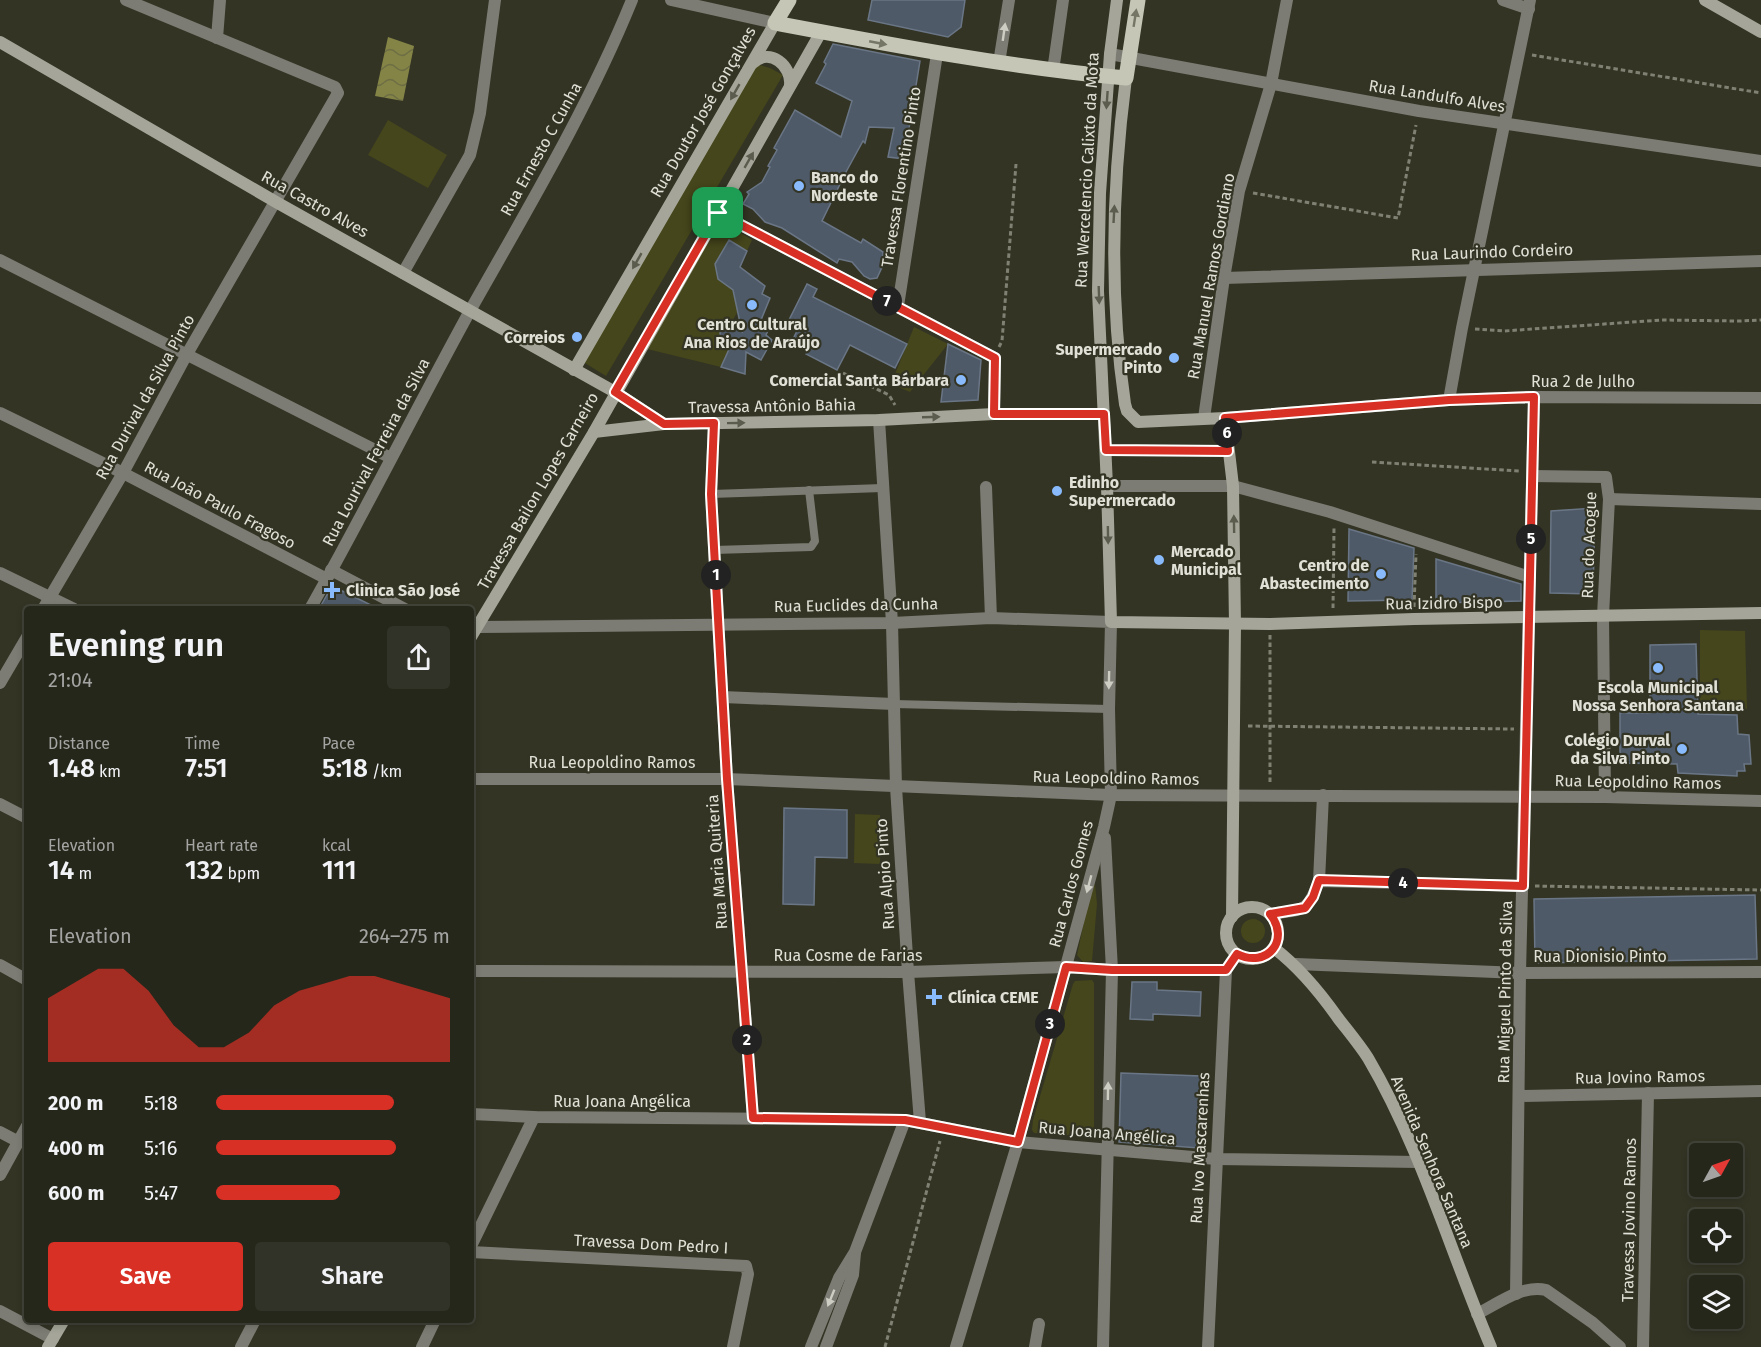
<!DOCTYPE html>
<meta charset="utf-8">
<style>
body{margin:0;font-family:"Fira Sans",sans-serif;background:#323328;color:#f1f3f6;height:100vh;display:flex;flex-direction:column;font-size:22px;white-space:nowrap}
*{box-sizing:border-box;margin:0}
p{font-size:20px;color:#a4a5a3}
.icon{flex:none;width:33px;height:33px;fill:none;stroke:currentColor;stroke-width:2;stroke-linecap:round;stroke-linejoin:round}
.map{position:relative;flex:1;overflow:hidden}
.panel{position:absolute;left:24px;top:606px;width:450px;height:717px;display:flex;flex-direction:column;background:#26271b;border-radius:6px;box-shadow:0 3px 9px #0003,0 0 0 2px #42443a}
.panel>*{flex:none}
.needle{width:39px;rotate:50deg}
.buttons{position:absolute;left:1689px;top:1143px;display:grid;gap:12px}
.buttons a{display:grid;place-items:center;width:54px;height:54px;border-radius:6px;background:#26271b;box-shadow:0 3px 9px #0003,0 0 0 2px #42443a;font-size:30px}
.pin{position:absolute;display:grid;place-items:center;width:51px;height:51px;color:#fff;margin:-26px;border-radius:12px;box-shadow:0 3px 9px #0006}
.km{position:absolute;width:30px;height:30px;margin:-15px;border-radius:50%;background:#222;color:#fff;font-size:16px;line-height:30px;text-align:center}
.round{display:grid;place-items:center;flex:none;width:63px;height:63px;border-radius:6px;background:#323328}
.headline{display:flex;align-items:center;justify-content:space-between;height:102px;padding:0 24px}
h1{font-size:33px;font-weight:600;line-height:45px}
.figures{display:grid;grid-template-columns:repeat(3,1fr);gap:9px;height:102px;padding:6px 24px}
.figures div{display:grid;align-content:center}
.figures b{font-size:26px;font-weight:600}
.figures small{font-size:16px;font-weight:400}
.figures p{font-size:16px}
.chart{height:168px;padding:12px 24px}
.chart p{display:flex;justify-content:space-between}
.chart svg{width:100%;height:108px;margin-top:6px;fill:#d93025;opacity:.7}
.button{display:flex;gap:12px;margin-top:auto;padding:12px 24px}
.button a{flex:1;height:69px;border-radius:6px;background:#d93025;color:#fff;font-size:24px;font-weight:600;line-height:69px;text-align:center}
.button a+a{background:#323328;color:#f1f3f6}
ul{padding:0 24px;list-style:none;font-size:20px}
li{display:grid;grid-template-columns:96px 72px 1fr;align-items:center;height:45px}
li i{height:15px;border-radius:8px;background:#d93025}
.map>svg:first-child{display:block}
</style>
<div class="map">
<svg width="1761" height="1347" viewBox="0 0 1761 1347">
<defs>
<pattern id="water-waves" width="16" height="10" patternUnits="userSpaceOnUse" patternTransform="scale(1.5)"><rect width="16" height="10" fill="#838445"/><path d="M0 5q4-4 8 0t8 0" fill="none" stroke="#6d6e43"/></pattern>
</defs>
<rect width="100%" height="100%" fill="#333424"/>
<!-- park -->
<g fill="#45461b">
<path d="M756 64 770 68 783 75 606 376 580 360Z"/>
<path d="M388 120 447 155 428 188 368 155Z"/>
<path d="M717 218 752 240 747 251 729 240 715 264 718 279 733 290 738 311 730 325 727 323 720 333 721 341 730 347 721 367 643 348Z"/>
<path d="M914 327 948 344 910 392 891 384Z"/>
<path d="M1700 630 1745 631 1747 709 1700 707Z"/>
<path d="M855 814 880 815V864L854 863Z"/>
<path d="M1095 884 1097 904 1092 961 1083 962 1077 955 1088 903Z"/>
<circle cx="1253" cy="931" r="12"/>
<path d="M1092 980 1094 983V1135L1091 1137 1034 1133 1032 1130 1033 1120 1073 984 1075 981Z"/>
</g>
<!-- water -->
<path fill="url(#water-waves)" d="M388 37 414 46 403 101 375 96Z"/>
<!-- building -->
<g fill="#4f5a69" stroke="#6a7685" stroke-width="1.5">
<path d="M872 0H965L961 27 948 37 868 20Z"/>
<path d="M833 44 920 61 904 159 888 157 894 128 869 127 865 143 863 141 846 172 822 221 861 243 863 239 883 252V265L877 278 870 279 864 276 852 262 839 259 837 263 782 228 765 222 753 209 743 204 749 194 747 192 762 182 770 167 768 166 777 150 774 148 795 110 841 137 852 101 816 83 826 64 824 62Z"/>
<path d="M729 240 747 251 740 267 765 286 762 294 770 298 761 320 770 326 766 335 772 340 761 360 746 352 745 374 721 367 730 347 721 341 720 333 727 323 742 332 733 290 718 279 715 264Z"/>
<path d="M807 284 817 289 813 297 907 344 895 368 850 345 837 370 806 354 811 345 794 337 802 321 799 325 789 320Z"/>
<path d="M948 344 981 360 978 400 941 402Z"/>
<path d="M1595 508 1593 594 1550 593 1551 511Z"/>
<path d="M1349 529 1414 548 1412 600 1348 601Z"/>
<path d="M1436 559 1521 584V601L1436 603Z"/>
<path d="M332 586 379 609H319Z"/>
<path d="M1696 644 1698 714 1737 715 1738 734 1749 735 1751 764H1744L1745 771H1737V776L1678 773 1677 764 1620 763V713H1650V645Z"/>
<path d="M784 808 847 810V858L815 857 814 905 783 904Z"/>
<path d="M1755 895 1757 959 1535 963 1534 899Z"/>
<path d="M1132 982H1157V990L1201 992 1200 1016 1153 1014V1020L1130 1019Z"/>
<path d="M1121 1073 1201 1076 1199 1148 1119 1142Z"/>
</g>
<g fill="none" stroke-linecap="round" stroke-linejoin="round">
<!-- path -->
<g stroke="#808173" stroke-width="3" stroke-dasharray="4.5 3" stroke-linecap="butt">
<path d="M1532 55 1761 93"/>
<path d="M1253 193 1398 218 1416 125"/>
<path d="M1475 329 1504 331 1662 320 1739 321 1761 320"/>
<path d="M999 347 1002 341 1016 164"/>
<path d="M843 373 889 395 895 405"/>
<path d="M1372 462 1519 471"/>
<path d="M1414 607 1416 554"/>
<path d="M1333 608 1334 528"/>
<path d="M1270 635V782"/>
<path d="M1248 726 1514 729"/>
<path d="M1535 886 1761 890"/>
<path d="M885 1347 940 1141"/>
</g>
<!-- lane -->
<g stroke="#7c7c74" stroke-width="8">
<path d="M1106 450 1228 451"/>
<path d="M711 494 882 488"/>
<path d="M714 550 811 547 815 541 809 490"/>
<path d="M894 704 1109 709"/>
</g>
<!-- street -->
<g stroke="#7c7c74" stroke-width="12">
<path d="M671 0 775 23"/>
<path d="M1503 0 1529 9"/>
<path d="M217 38 220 0"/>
<path d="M1110 54 1419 111 1761 161"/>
<path d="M999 63 1009 0"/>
<path d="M1053 71 1063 0"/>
<path d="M718 213 995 358 994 414"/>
<path d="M0 260 391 458"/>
<path d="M403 273 470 155 480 113 495 0"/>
<path d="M1224 278 1761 261"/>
<path d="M898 306 937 54"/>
<path d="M1449 400 1462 328 1530 0"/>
<path d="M0 413 123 473 327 579"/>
<path d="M1204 418 1224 278 1239 191 1271 84 1287 0"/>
<path d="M1225 418 1449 400 1534 397 1761 398"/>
<path d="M879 420 892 623 896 787 908 972 920 1122"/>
<path d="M714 423 711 494 727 779 753 1118"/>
<path d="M1532 476 1606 477 1609 499 1603 616 1605 797"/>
<path d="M1107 486H1233L1330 512 1530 577"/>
<path d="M986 487 991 618"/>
<path d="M1609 499 1761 504"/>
<path d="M331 570 405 609"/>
<path d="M0 573 74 609"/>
<path d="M43 609 123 473 187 354 338 93 335 87 126 0"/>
<path d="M310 609C366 510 416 409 471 309 528 208 588 108 632 0"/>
<path d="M477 627 892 623 991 618 1111 622 1109 709 1111 795 1104 827 1018 1142 956 1347"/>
<path d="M0 683 27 637"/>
<path d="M723 697 894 704"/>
<path d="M471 779H727L1111 795 1605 797 1761 801"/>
<path d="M0 804 27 818"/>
<path d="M1319 881 1323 795"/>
<path d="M1270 914C1303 909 1307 914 1319 881L1523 886"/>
<path d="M1296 964 1520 973 1761 972"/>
<path d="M0 965 27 980"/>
<path d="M471 971 908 972 1066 967 1112 970H1226"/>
<path d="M1519 1096 1761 1091"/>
<path d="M471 1114 534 1117 905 1120 1018 1142 1216 1159 1418 1162"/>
<path d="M0 1132 19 1142"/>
<path d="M0 1175 27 1126"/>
<path d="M471 1246 534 1117"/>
<path d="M471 1252 746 1266 748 1274 733 1347"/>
<path d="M1516 1294 1520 973 1534 397"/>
<path d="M0 1311 53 1339"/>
<path d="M1477 1314C1497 1304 1523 1284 1546 1290L1593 1323 1620 1347"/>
<path d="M241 1347 255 1320"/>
<path d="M422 1347 435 1320"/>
<path d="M811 1347 839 1278 855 1252 905 1120"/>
<path d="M826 1347 853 1275 855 1253"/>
<path d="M1035 1347 1039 1324"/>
<path d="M1103 1347 1112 970 1105 838"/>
<path d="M1208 1347 1226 970 1237 954"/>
<path d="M1643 1347 1648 1093"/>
</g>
<!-- secondary -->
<g stroke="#a5a699" stroke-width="12">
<path d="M1117 0 1110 54 1100 193 1098 291 1107 486 1111 622 1270 624 1414 619 1761 613"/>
<path d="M1705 0 1761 32"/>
<path d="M0 42 276 202 615 392 664 424"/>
<path d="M753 63C770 47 792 66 790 85"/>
<path d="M1126 78C1112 186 1109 296 1125 404L1127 411 1138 422 1225 418 1233 486 1235 625 1232 917"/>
<path d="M574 370 775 23"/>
<path d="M594 432 664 424 879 420 994 414H1104"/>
<path d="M471 637 594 432 821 32"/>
<circle cx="1252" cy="933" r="26"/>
<path d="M1274 948C1300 968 1319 991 1338 1018 1348 1031 1359 1044 1368 1058 1421 1148 1450 1251 1491 1347"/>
<path d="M48 1347 64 1320"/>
</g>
<!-- primary -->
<path stroke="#c5c6b5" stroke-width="15" d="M789 0 775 23C892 45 1008 67 1126 78L1138 0"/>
</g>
<!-- one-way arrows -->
<defs><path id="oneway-solid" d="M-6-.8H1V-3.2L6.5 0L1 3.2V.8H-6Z" transform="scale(1.5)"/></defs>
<g fill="#757665">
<use href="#oneway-solid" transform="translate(1135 18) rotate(-81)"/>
<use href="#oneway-solid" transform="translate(878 43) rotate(11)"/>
</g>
<g fill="#cdcdc3">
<use href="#oneway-solid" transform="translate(1004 32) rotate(-82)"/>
<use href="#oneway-solid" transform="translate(1109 680) rotate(91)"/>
<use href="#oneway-solid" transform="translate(1089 884) rotate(105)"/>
<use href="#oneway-solid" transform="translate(1108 1091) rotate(-89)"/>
<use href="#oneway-solid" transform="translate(831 1298) rotate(112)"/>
</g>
<g fill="#5b5c4d">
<use href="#oneway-solid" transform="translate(735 92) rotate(120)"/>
<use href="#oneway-solid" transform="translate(1107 100) rotate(94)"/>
<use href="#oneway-solid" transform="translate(749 160) rotate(-60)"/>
<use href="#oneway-solid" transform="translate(1114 214) rotate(-87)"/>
<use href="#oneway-solid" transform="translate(637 261) rotate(120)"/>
<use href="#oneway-solid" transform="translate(1099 295) rotate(88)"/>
<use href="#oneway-solid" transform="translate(931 417) rotate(-2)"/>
<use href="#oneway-solid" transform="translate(736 423) rotate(-1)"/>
<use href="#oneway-solid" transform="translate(1234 524) rotate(-91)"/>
<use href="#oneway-solid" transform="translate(1108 535) rotate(89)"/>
</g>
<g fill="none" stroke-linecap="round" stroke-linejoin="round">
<!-- route casing -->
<g stroke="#fff" stroke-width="12">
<path id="route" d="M718 213 995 358 994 414H1104L1106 450 1228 451 1225 418 1449 400 1534 397 1523 886 1319 880 1313 897 1305 908 1270 914C1291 940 1267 969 1237 954L1226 970H1112L1066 967 1018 1142 905 1120 753 1118 727 779 711 494 714 423 664 424 615 392Z"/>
</g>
<!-- route -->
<use href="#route" stroke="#d93025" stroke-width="8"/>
</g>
<!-- markers -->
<g fill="#89bafc" stroke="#333424" stroke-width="2">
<circle cx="799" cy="186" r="6"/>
<circle cx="752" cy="305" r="6"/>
<circle cx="577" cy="337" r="6"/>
<circle cx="1174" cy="358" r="6"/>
<circle cx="961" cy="380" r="6"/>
<circle cx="1057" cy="491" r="6"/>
<circle cx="1159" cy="560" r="6"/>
<circle cx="1381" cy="574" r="6"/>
<path d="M329 581h6v6h6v6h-6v6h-6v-6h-6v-6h6z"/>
<circle cx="1658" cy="668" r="6"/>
<circle cx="1682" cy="749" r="6"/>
<path d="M931 988h6v6h6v6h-6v6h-6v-6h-6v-6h6z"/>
</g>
<g text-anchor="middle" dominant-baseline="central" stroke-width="4.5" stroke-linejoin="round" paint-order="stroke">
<!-- street labels -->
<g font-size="16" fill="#e1e1d7" stroke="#333424">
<text transform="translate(1437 96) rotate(9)">Rua Landulfo Alves</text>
<text transform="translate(703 112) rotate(-60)">Rua Doutor José Gonçalves</text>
<text transform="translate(541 149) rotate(-61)">Rua Ernesto C Cunha</text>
<text transform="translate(1087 170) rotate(-87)">Rua Wercelencio Calixto da Mota</text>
<text transform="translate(901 177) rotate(-81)">Travessa Florentino Pinto</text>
<text transform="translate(315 204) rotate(29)">Rua Castro Alves</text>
<text transform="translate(1492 252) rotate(-2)">Rua Laurindo Cordeiro</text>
<text transform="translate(1211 276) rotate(-80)">Rua Manuel Ramos Gordiano</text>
<text x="1583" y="381">Rua 2 de Julho</text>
<text transform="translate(145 397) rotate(-61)">Rua Durival da Silva Pinto</text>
<text transform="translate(772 406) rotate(-1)">Travessa Antônio Bahia</text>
<text transform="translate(376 452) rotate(-62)">Rua Lourival Ferreira da Silva</text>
<text transform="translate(538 491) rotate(-60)">Travessa Bailon Lopes Carneiro</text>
<text transform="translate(220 505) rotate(28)">Rua João Paulo Fragoso</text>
<text transform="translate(1589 545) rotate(-88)">Rua do Acogue</text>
<text transform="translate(1444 603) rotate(-1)">Rua Izidro Bispo</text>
<text transform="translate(856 605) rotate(-1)">Rua Euclides da Cunha</text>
<text x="612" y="762">Rua Leopoldino Ramos</text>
<text transform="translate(1116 778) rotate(1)">Rua Leopoldino Ramos</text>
<text transform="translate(1638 782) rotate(1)">Rua Leopoldino Ramos</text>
<text transform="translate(717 862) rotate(-94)">Rua Maria Quiteria</text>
<text transform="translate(885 874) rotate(-94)">Rua Alpio Pinto</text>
<text transform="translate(1071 884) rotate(-75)">Rua Carlos Gomes</text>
<text x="848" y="955">Rua Cosme de Farias</text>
<text x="1600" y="956">Rua Dionisio Pinto</text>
<text transform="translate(1505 992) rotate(-89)">Rua Miguel Pinto da Silva</text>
<text transform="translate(1640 1077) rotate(-1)">Rua Jovino Ramos</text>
<text x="622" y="1101">Rua Joana Angélica</text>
<text transform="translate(1107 1133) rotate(5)">Rua Joana Angélica</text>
<text transform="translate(1200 1148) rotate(-87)">Rua Ivo Mascarenhas</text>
<text transform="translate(1432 1162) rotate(67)">Avenida Senhora Santana</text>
<text transform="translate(1629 1220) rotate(-89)">Travessa Jovino Ramos</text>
<text transform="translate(651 1244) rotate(3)">Travessa Dom Pedro I</text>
</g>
<!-- poi labels -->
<g font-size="16" font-weight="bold" fill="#e1e1d7" stroke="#333424" text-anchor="start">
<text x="811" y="177">Banco do<tspan x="811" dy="18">Nordeste</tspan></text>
<text x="752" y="324" text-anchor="middle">Centro Cultural<tspan x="752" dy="18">Ana Rios de Araújo</tspan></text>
<text x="565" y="337" text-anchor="end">Correios</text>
<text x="1162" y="349" text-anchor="end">Supermercado<tspan x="1162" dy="18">Pinto</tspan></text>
<text x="949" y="380" text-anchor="end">Comercial Santa Bárbara</text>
<text x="1069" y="482">Edinho<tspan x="1069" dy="18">Supermercado</tspan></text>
<text x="1171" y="551">Mercado<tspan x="1171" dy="18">Municipal</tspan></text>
<text x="1369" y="565" text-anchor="end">Centro de<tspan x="1369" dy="18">Abastecimento</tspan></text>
<text x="346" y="590">Clinica São José</text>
<text x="1658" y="687" text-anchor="middle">Escola Municipal<tspan x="1658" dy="18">Nossa Senhora Santana</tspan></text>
<text x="1670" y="740" text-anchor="end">Colégio Durval<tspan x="1670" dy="18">da Silva Pinto</tspan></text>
<text x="948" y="997">Clínica CEME</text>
</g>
</g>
</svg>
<div class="buttons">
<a><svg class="needle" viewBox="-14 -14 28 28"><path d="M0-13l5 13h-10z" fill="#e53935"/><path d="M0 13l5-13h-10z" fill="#a4a5a3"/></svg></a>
<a><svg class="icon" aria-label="locate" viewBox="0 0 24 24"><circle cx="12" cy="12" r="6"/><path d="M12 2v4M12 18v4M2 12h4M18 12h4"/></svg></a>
<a><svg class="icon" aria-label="layers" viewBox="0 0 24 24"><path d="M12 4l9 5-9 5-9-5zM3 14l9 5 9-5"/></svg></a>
</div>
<div class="pin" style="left:718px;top:213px;background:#1e9e55"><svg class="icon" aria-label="arrive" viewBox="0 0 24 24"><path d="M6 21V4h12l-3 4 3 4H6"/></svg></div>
<b class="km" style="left:716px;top:575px">1</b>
<b class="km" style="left:747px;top:1040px">2</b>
<b class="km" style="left:1050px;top:1024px">3</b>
<b class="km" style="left:1403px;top:883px">4</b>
<b class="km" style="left:1531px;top:539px">5</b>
<b class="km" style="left:1227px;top:433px">6</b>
<b class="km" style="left:887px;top:301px">7</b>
<section class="panel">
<div class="headline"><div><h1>Evening run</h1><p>21:04</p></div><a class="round"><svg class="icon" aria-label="share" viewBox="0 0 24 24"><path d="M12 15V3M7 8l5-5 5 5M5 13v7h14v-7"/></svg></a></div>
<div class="figures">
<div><p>Distance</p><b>1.48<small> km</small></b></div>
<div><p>Time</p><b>7:51</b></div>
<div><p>Pace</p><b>5:18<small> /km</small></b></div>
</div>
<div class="figures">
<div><p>Elevation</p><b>14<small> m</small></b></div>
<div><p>Heart rate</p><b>132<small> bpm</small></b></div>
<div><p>kcal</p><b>111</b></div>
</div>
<div class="chart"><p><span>Elevation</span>264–275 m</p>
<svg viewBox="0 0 160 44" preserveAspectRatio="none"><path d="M0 44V18L10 12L20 6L30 6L40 15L50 29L60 38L70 38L80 32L90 21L100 15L110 12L120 9L130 9L140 12L150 15L160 18V44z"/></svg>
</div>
<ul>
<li><b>200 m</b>5:18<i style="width:76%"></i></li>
<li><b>400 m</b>5:16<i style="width:77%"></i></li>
<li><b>600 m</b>5:47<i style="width:53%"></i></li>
</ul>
<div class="button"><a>Save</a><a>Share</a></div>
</section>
</div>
